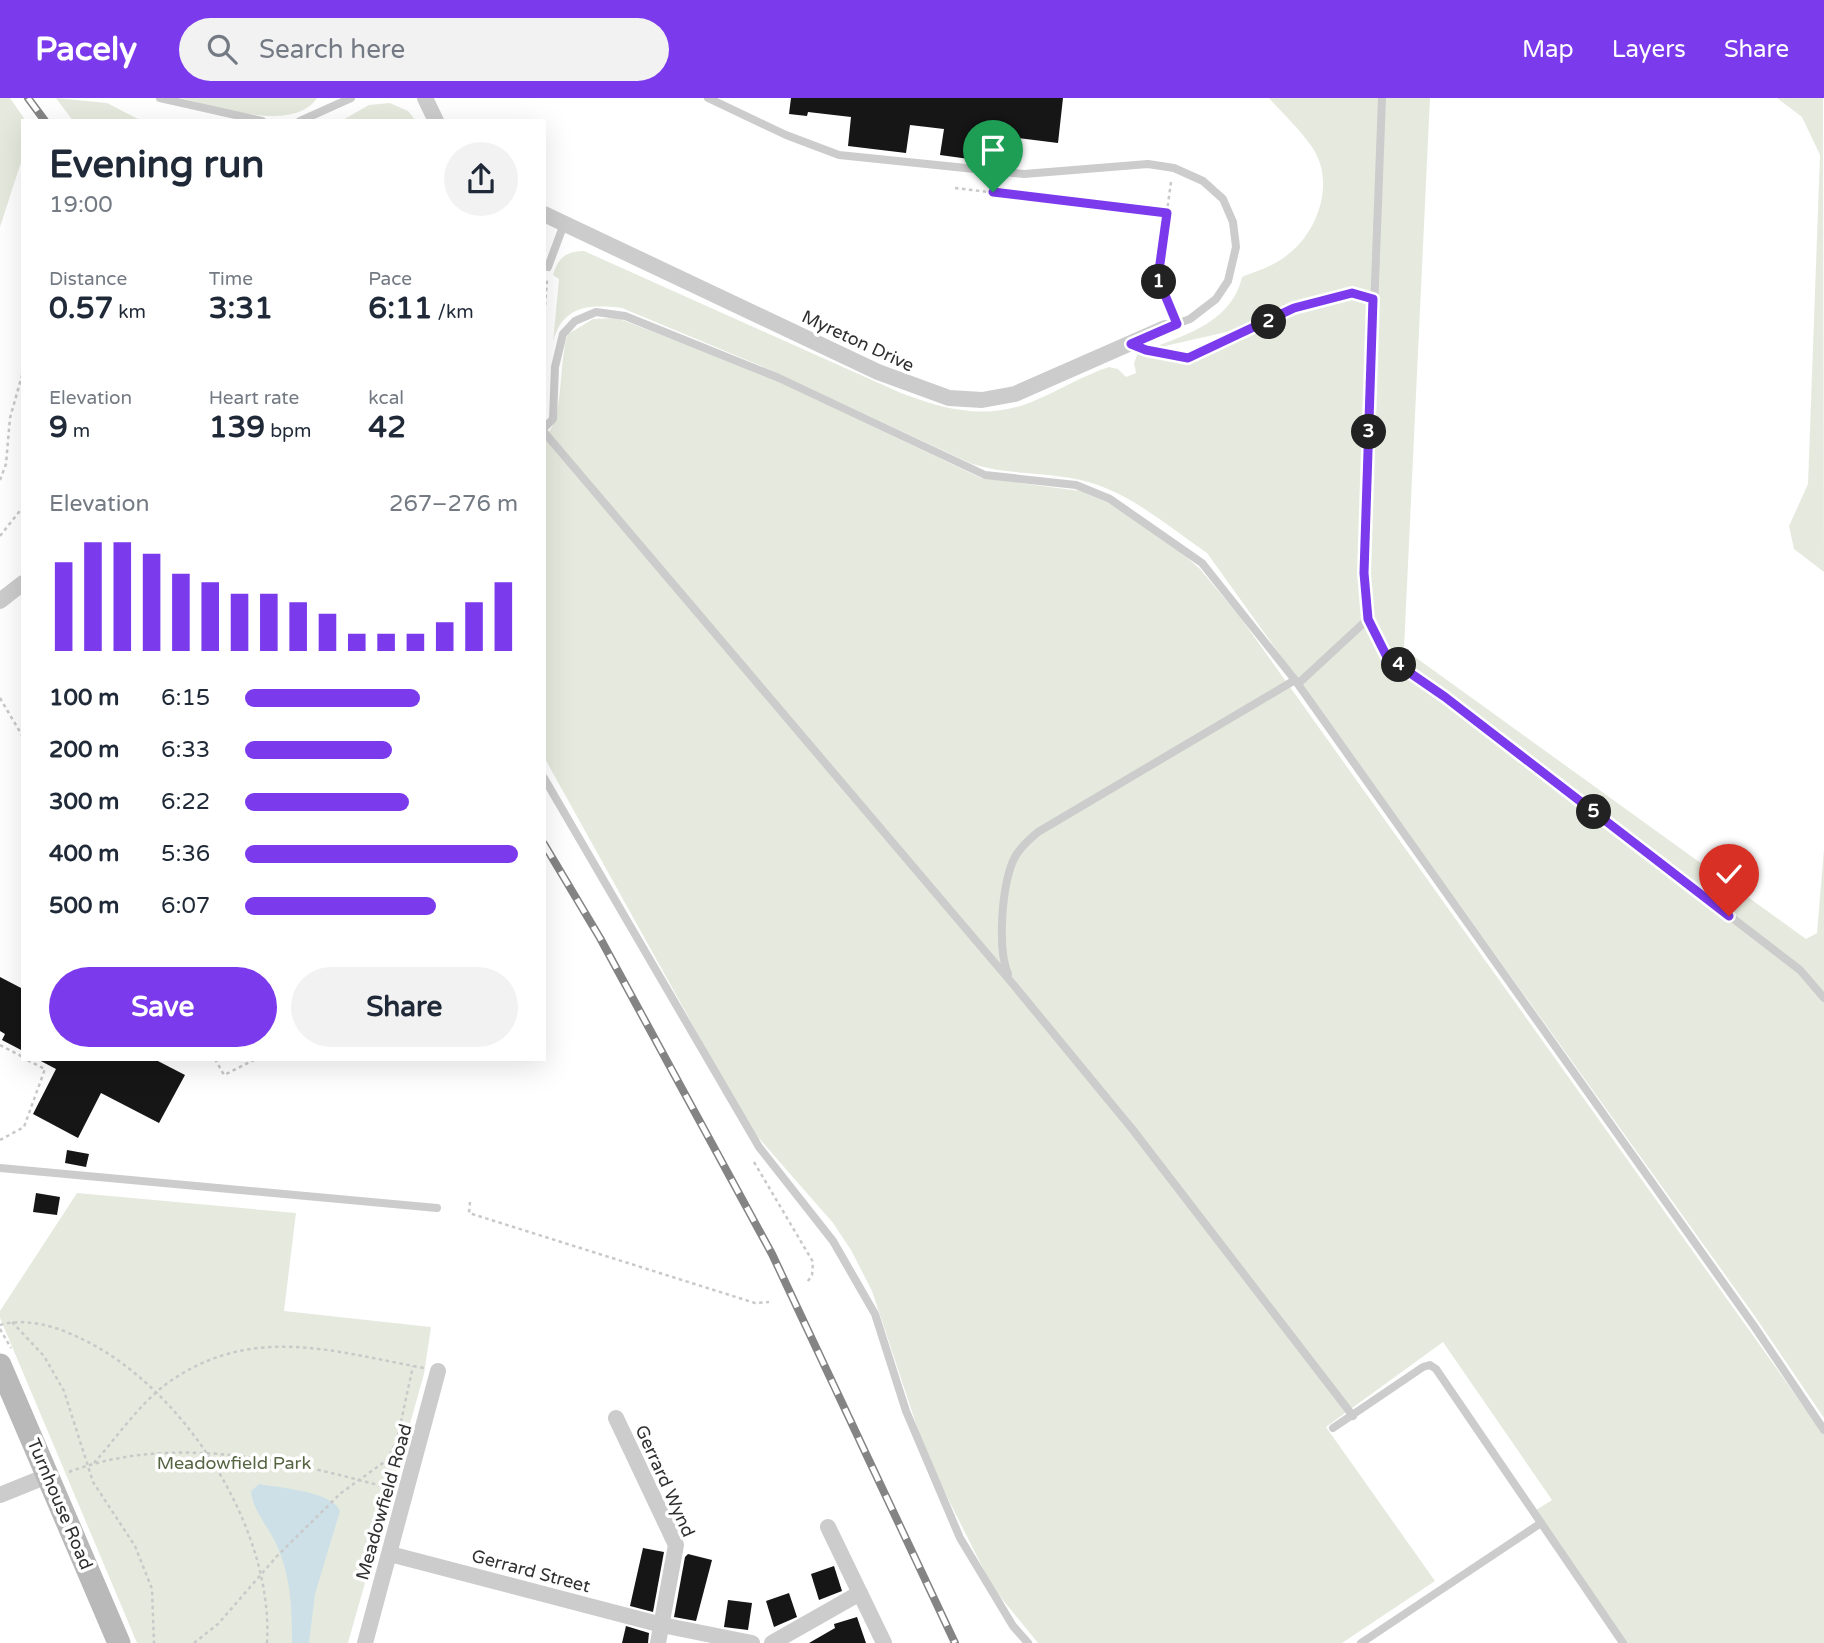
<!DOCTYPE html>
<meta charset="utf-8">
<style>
body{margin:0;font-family:"Varela Round",sans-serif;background:#f2f2f3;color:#1f2937;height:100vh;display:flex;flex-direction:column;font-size:26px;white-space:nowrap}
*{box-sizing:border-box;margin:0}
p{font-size:23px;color:#747a83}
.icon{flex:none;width:38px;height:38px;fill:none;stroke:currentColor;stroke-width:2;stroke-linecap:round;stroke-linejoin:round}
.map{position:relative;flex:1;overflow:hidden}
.details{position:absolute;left:21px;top:21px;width:525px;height:942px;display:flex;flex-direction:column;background:#fff;border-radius:0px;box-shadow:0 7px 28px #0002}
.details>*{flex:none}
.pin{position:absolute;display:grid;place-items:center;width:60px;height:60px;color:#fff;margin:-72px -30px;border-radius:50% 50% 50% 0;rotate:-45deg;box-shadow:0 0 7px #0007}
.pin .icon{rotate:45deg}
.km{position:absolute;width:35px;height:35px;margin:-18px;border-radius:50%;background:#222;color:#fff;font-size:19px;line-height:35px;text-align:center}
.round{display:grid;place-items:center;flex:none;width:74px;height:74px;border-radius:37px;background:#f2f2f3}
.overview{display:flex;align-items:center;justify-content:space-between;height:119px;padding:0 28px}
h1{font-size:38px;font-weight:700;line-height:52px}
.stats{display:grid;grid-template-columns:repeat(3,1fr);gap:10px;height:119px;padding:7px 28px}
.stats div{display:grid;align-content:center}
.stats b{font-size:30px;font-weight:700}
.stats small{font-size:19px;font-weight:400}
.stats p{font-size:19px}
.chart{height:196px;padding:14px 28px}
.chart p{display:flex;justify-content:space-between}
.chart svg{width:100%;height:126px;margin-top:7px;stroke:#7c3aed;stroke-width:6}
.cta{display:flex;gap:14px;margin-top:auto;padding:14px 28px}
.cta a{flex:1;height:80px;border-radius:42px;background:#7c3aed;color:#fff;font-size:28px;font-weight:700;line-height:80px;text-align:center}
.cta a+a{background:#f2f2f3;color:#1f2937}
ul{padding:0 28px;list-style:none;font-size:23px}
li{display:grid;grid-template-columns:112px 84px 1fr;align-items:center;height:52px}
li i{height:18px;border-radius:9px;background:#7c3aed}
header{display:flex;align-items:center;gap:42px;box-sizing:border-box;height:98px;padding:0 35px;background:#7c3aed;color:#fff}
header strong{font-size:33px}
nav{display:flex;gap:38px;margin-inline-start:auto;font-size:24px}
.search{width:490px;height:63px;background:#f2f2f3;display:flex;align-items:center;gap:18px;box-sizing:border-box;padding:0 24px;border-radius:38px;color:#747a83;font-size:26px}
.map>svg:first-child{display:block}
</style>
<header>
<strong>Pacely</strong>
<div class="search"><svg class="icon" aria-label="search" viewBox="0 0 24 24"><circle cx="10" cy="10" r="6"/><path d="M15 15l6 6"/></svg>Search here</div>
<nav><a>Map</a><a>Layers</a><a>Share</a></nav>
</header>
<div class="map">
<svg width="1824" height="1545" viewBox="0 0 1824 1545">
<rect width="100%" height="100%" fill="#fff"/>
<!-- green -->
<g fill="#e6eade" fill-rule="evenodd">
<path d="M0 0H10L26 23H23V58L0 129Z"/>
<path d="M56 0 107 5 142 23H73Z"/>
<path d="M180 0H317C293 36 216 8 180 0Z"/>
<path d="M1269 0H1430L1404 551 1806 841 1817 835 1824 751V1320L1754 1217 1207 455C1170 430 1132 396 1088 384 1050 373 1010 378 972 366L768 271 622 210C589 206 562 208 553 244L559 181 553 177C558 160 566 153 584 153L901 295C946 312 989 323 1036 302 1060 292 1084 277 1109 269L1118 271 1126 279 1136 275 1134 265 1138 255C1179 239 1231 227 1242 179 1256 173 1274 168 1286 158 1318 135 1336 84 1312 49 1300 31 1283 16 1269 0ZM1262 226 1189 260 1148 252 1261 226Z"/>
<path d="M1777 0H1823L1824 474 1794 451 1789 428 1808 386 1820 57 1802 19Z"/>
<path d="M390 5 408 13 416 23H341L369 7Z"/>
<path d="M617 220 763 276 981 380 1080 393 1111 406 1172 446 1200 471 1240 519 1824 1337V1545H1627L1536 1412 1552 1402 1443 1244 1326 1329 1435 1483 1342 1545H1038L993 1490 927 1359 872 1193 851 1152 833 1125 750 1030 544 659V339C565 325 558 262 568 236L593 221Z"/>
<path d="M77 1095 296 1115 284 1213 431 1229 424 1276 348 1545H137L0 1220V1213Z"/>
</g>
<!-- water -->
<path fill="#cde0e7" d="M259 1386C279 1390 333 1393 340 1413L315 1496 309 1545H292C292 1510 291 1480 277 1448 269 1429 253 1414 251 1393Z"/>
<!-- building -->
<g fill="#161616">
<path d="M791 0H1063L1058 45 995 37 991 64 940 57 944 31 910 27 906 55 848 48 851 19 808 14 807 18 789 16Z"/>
<path d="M0 879 23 891V953L2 942 5 936 0 933Z"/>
<path d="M37 961H154L185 977 159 1025 101 995 78 1040 33 1016 56 971Z"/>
<path d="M67 1052 89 1056 86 1069 65 1065Z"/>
<path d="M36 1095 60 1099 57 1117 33 1114Z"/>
<path d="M643 1450 664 1454 653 1514 630 1508Z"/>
<path d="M688 1456 712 1462 696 1523 674 1519 685 1459Z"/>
<path d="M834 1468 842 1493 819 1502 811 1476Z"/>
<path d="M789 1495 797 1519 774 1529 766 1503Z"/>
<path d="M728 1502 752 1505 748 1532 724 1529Z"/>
<path d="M857 1519 866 1545H809L835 1530 834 1526Z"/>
<path d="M626 1528 649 1535 648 1545H622Z"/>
</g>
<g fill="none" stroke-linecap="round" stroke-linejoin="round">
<!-- path -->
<g stroke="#c9c9c9" stroke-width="2.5" stroke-dasharray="3.5 3.5" stroke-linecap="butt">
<path d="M1171 84 1158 179 1173 216"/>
<path d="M955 90 1167 115"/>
<path d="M544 221 547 182"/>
<path d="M1154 253C1163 255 1183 261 1191 259 1236 245 1318 185 1363 198"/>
<path d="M0 382 6 366 10 320 23 274"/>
<path d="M0 438 23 409"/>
<path d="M0 600 23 639"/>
<path d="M0 947 23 959"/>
<path d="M215 961 224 977 256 961"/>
<path d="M0 1042 24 1029 45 971 25 961"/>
<path d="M754 1064 813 1164 812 1177 806 1186"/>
<path d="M470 1104 469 1115 755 1205 769 1204"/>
<path d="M12 1224 44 1258 64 1293 93 1384 135 1448 152 1491 154 1545"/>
<path d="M0 1227C27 1219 58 1229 82 1241 184 1290 274 1431 267 1545"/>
<path d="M0 1231 11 1250"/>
<path d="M94 1365C119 1337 143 1300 175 1280 256 1227 336 1254 424 1270"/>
<path d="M69 1374C171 1335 289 1362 392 1391"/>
<path d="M194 1545 218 1526 278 1457 341 1395 387 1362 397 1342 413 1268"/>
</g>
<!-- lane -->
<g stroke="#ccc" stroke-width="8">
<path d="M160 0 262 23"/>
<path d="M708 0 786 37 839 57 1024 76 1148 66 1174 70 1203 83 1223 101 1233 124 1236 149 1228 183 1216 201 1190 221 1165 230"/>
<path d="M1382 0 1364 475 1368 521 1387 559 1445 599 1800 872 1824 900"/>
<path d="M300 23 351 0"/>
<path d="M548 169 564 126"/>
<path d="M544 330 553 321 555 269 563 236 575 223 596 214 625 218 779 280 985 377 1076 387 1110 401 1202 465 1295 582 1754 1228 1824 1332"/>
<path d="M544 334 1012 885 1133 1032 1353 1318"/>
<path d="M1301 583 1368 521"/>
<path d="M544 680 759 1049 833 1143 875 1216 906 1313 960 1440 1013 1528 1028 1545"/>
<path d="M1008 876C997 850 1002 789 1013 763 1018 751 1028 743 1038 734L1295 582"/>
<path d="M0 1070 437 1110"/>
<path d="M1333 1330 1423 1269 1430 1267 1436 1271 1623 1545"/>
<path d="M1361 1545 1541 1425"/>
</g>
<!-- street -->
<g stroke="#ccc" stroke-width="16">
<path d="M425 0 436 23"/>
<path d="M544 116 878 274 949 300 982 302 1015 296 1165 230"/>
<path d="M0 503 23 485"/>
<path d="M616 1320 676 1447 658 1545"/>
<path d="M0 1397 47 1378"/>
<path d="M828 1429 884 1545"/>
<path d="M390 1456 662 1527 752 1545"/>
<path d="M365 1545 438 1273"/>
<path d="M772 1545 860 1495"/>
</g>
<!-- secondary -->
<path stroke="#b9b9b9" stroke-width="23" d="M0 1267 119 1545"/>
<!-- rail casing -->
<g stroke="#848484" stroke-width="8">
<g id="rail">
<path d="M28 0 45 23"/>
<path d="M544 746 600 840 772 1156 955 1545"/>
</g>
</g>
<!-- rail -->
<use href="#rail" stroke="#fff" stroke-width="5" stroke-dasharray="16" stroke-linecap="butt"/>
</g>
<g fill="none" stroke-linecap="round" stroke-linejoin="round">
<!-- route casing -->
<g stroke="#fff" stroke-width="14">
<path id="route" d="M993 94 1167 115 1158 180 1177 226 1131 246 1146 252 1188 260 1294 210 1352 195 1373 201 1364 475 1368 521 1387 559 1445 599 1729 818"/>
</g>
<!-- route -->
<use href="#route" stroke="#7c3aed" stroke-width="9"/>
</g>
<g text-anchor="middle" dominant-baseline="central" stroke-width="7" stroke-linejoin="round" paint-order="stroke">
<!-- street labels -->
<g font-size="18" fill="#2f2f2f" stroke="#fff">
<text transform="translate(858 243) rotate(25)">Myreton Drive</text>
<text transform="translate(665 1383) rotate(66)">Gerrard Wynd</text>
<text transform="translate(384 1404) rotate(-74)">Meadowfield Road</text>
<text transform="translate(60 1406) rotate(67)">Turnhouse Road</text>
<text transform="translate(531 1473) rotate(15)">Gerrard Street</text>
</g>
<!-- park labels -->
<g font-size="18" fill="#566542" stroke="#fff">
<text x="234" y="1365">Meadowfield Park</text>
</g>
</g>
</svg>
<div class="pin" style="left:993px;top:94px;background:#1e9e55"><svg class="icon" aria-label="arrive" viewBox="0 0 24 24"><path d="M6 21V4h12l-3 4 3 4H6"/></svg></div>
<div class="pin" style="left:1729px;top:818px;background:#d93025"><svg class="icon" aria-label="check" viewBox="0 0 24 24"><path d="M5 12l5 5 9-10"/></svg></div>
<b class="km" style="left:1159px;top:184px">1</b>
<b class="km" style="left:1269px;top:224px">2</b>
<b class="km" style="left:1369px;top:334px">3</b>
<b class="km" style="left:1399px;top:567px">4</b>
<b class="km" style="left:1594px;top:714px">5</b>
<section class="details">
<div class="overview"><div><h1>Evening run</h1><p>19:00</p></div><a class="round"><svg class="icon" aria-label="share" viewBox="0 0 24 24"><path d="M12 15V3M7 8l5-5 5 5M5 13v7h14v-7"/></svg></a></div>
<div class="stats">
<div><p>Distance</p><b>0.57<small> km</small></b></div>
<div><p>Time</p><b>3:31</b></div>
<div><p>Pace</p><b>6:11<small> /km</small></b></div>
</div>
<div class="stats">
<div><p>Elevation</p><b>9<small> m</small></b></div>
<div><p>Heart rate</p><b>139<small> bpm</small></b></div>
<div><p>kcal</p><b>42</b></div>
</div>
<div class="chart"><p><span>Elevation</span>267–276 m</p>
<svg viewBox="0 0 160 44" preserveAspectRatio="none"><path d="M5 44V13M15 44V6M25 44V6M35 44V10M45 44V17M55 44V20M65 44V24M75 44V24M85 44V27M95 44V31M105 44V38M115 44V38M125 44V38M135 44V34M145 44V27M155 44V20"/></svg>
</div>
<ul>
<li><b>100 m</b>6:15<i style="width:64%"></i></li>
<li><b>200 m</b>6:33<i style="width:54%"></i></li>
<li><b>300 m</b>6:22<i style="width:60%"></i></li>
<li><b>400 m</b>5:36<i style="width:100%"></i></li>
<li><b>500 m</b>6:07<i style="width:70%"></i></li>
</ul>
<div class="cta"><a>Save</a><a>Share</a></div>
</section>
</div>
